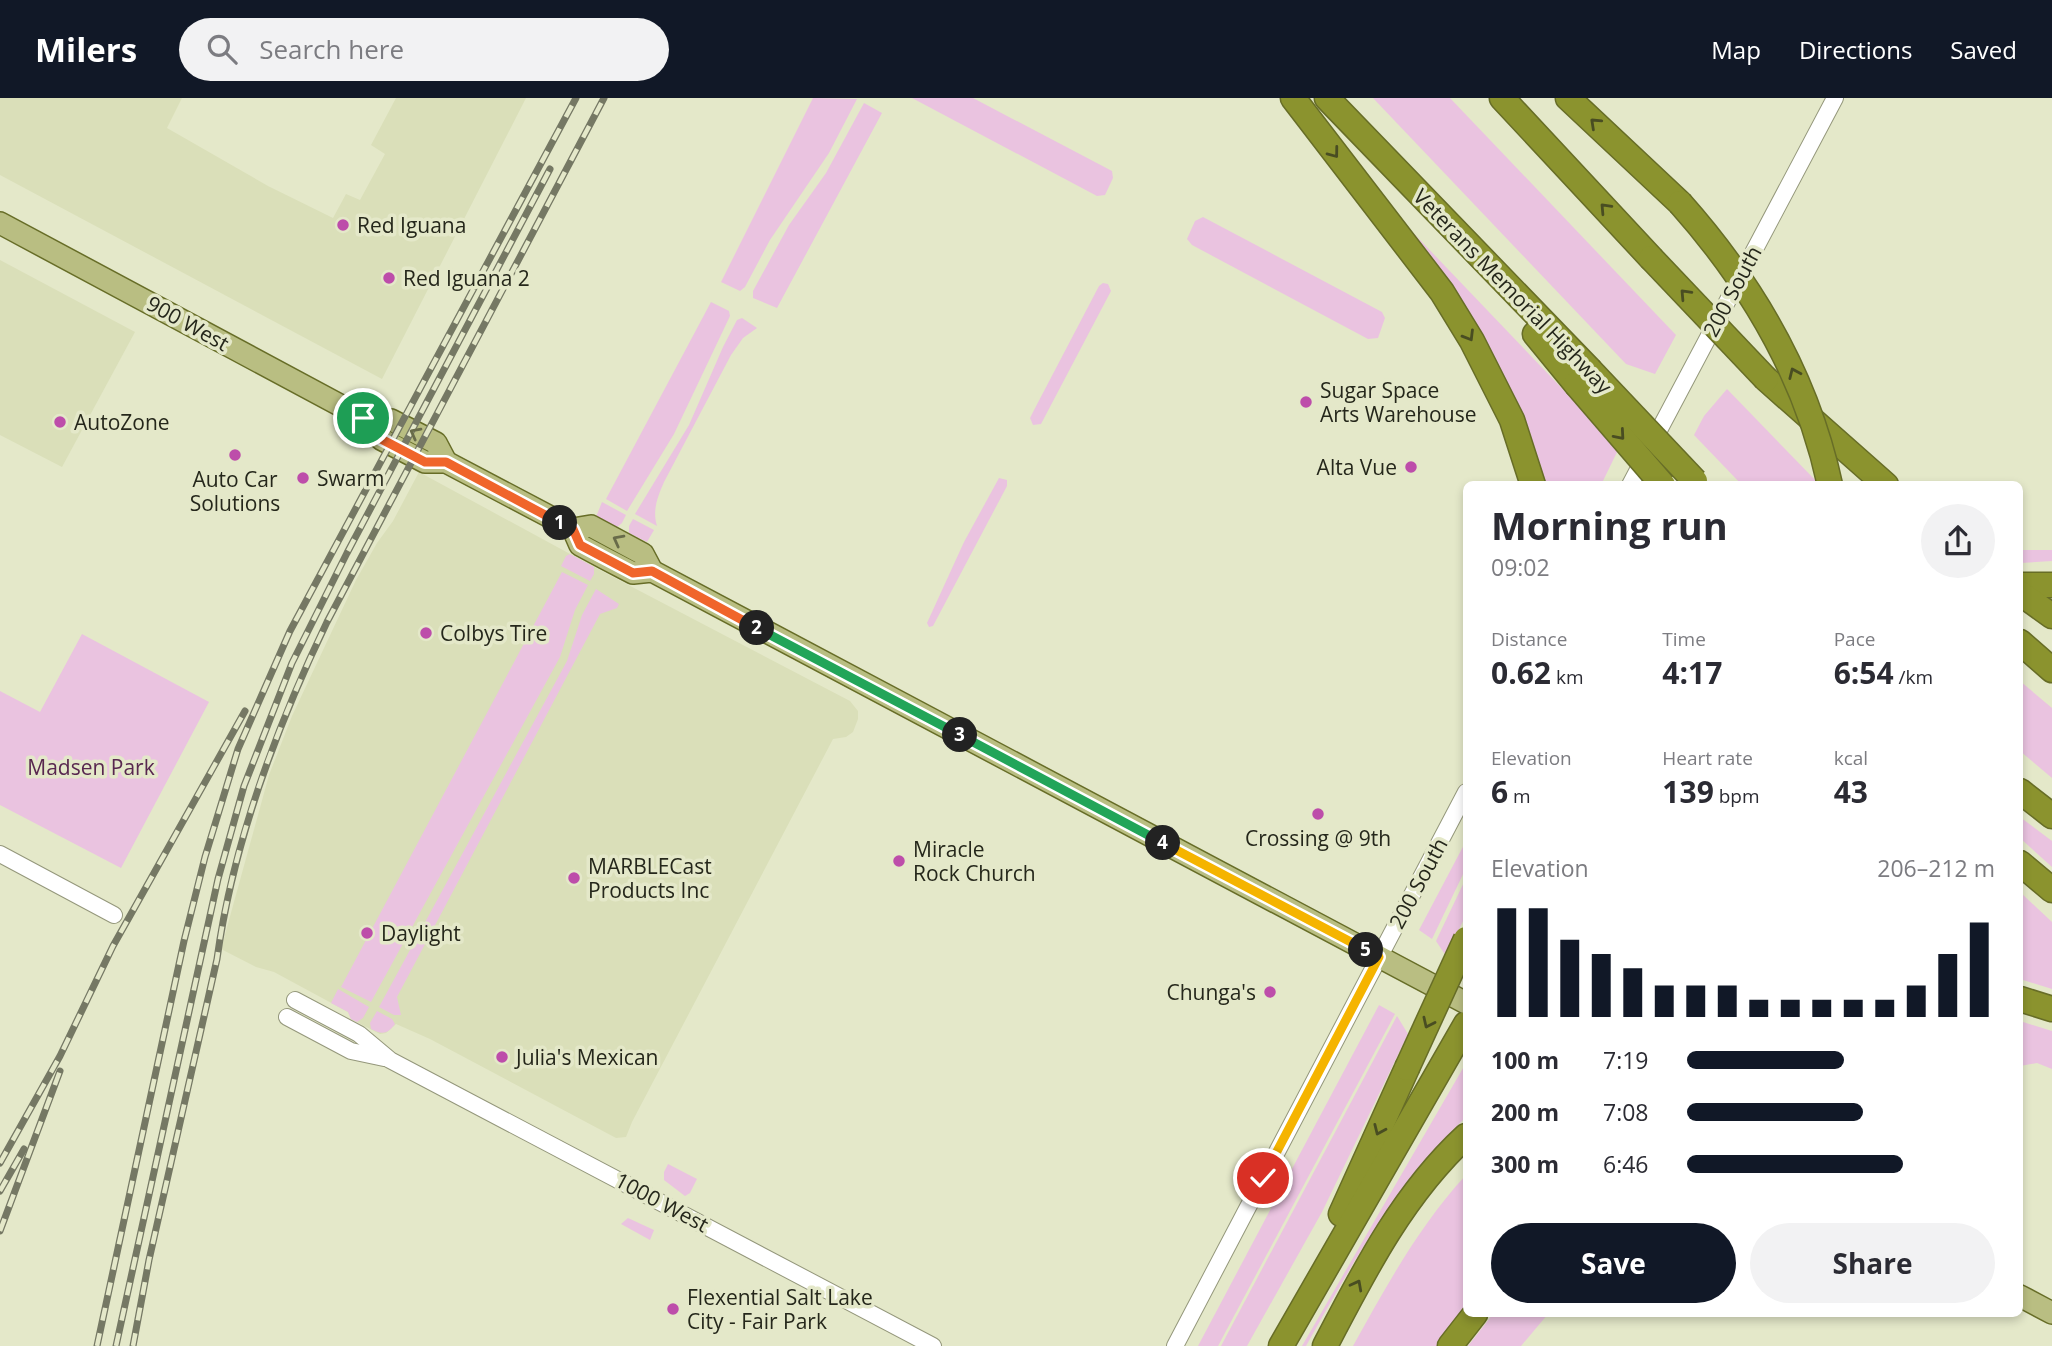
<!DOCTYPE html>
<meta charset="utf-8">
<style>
body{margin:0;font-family:"Open Sans",sans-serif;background:#f2f2f3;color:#2b2b33;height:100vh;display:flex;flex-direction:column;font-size:26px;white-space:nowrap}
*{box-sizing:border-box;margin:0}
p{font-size:23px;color:#7c7c81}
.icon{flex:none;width:38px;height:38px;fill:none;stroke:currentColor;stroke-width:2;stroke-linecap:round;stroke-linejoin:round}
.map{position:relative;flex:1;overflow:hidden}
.side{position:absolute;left:1463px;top:383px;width:560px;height:836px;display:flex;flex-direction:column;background:#fff;border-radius:10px;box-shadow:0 4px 10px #0003}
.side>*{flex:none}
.pin{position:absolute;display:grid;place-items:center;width:60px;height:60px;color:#fff;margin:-30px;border:4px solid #fff;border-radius:50%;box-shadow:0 2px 7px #0007}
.km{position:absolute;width:35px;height:35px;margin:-18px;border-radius:50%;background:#222;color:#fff;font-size:19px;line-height:35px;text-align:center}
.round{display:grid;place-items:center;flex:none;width:74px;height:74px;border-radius:37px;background:#f2f2f3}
.headline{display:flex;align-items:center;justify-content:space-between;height:119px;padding:0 28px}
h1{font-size:38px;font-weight:700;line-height:52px}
.metrics{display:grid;grid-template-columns:repeat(3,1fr);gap:10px;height:119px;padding:7px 28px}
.metrics div{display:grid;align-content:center}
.metrics b{font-size:30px;font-weight:700}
.metrics small{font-size:19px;font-weight:400}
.metrics p{font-size:19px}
.chart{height:196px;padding:14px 28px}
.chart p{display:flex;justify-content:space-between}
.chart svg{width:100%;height:126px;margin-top:7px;stroke:#111827;stroke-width:6}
.button{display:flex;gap:14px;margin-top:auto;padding:14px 28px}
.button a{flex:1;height:80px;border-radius:42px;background:#111827;color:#fff;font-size:28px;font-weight:700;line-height:80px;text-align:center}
.button a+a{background:#f2f2f3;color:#2b2b33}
ul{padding:0 28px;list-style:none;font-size:23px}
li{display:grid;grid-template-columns:112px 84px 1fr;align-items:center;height:52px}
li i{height:18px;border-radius:9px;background:#111827}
header{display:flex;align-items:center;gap:42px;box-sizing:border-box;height:98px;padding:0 35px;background:#111827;color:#fff}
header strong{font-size:33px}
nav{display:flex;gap:38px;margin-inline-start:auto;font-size:24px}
.search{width:490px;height:63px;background:#f2f2f3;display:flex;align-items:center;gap:18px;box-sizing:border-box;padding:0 24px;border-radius:38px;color:#7c7c81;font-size:26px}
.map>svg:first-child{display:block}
</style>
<header>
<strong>Milers</strong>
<div class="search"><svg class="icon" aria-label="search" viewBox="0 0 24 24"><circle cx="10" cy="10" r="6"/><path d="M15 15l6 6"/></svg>Search here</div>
<nav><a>Map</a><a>Directions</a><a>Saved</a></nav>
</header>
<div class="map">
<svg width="2052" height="1248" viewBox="0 0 2052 1248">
<rect width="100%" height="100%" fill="#e4e8c9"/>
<!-- built -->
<g fill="#dadfb9">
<path d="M0 0H182L167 30 268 88 333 120 346 96 360 102 385 56 371 47 396 0H526L382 281 0 77Z"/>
<path d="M0 162 135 234 62 369 0 337Z"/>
<path d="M419 374 594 469 850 603 858 613V621L853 634 846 639 833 641 632 1024 626 1039 616 1040 430 941 396 926 386 935 380 936 351 921 348 914 274 874 256 869 221 851 269 677 292 618 356 482 377 445 393 423Z"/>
</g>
<!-- green -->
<g fill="#eac3e0">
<path d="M813 0 857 1 829 55 770 142 745 189 740 193 721 184Z"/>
<path d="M912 0H973L1112 73 1113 80 1105 97 1097 98Z"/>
<path d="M1373 0H1450L1676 237 1655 276 1626 266Z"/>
<path d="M864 5 882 15 777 210 753 200V193L789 127 826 75Z"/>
<path d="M1203 119 1382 214 1385 220 1378 240 1368 241 1192 147 1187 141 1195 123Z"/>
<path d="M1401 122 1619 350 1601 387H1543C1529 346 1517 304 1498 265 1472 214 1435 168 1401 122Z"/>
<path d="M1103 185 1108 186 1111 193 1041 326 1033 327 1030 320 1033 314 1099 188Z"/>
<path d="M711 204 729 213 730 218 674 336 627 413 606 401Z"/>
<path d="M742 220 757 230 743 240 731 257 664 384C658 398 652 412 657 428L635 416 689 327 723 249 737 222Z"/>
<path d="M1727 291 1820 387H1742L1694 337 1704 318Z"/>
<path d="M999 380 1007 382V388L933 528 929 529 927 525 964 444Z"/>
<path d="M602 404 626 417 622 425 616 430 596 419Z"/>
<path d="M633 421 654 432 647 444 629 435V428Z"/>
<path d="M2020 452H2052V463L2020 465Z"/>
<path d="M570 456 594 469V476L590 483 561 468 566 458Z"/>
<path d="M562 474 588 487 575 512 560 559 371 904 341 889Z"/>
<path d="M596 491 619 506 617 510 600 516 397 899 401 917H394L379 909 567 563 582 517Z"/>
<path d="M82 536 209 604 121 770 0 707V593L40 614Z"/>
<path d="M2020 583 2052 610V680L2020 653Z"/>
<path d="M2020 719 2052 743V769L2020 740Z"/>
<path d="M1466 743V770L1432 841 1419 832Z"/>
<path d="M1466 780V817L1446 858 1436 843Z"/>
<path d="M2020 794 2052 824V891L2020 881Z"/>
<path d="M338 891 369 909 363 920 357 924 351 921 348 914 331 905Z"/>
<path d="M1379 907 1395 916 1218 1248H1198Z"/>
<path d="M377 913 392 921 395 926C388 936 382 937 371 931L370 925Z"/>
<path d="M1397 918 1408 936 1322 1114 1247 1248H1221Z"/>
<path d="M2020 923 2052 933V971L2037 965 2020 968Z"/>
<path d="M1466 965V1019C1395 1087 1354 1163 1306 1248H1302Z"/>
<path d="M668 1066 697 1081 690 1095 685 1098 664 1082V1074Z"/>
<path d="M1466 1077V1211L1437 1248H1353C1387 1187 1419 1128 1466 1077Z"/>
<path d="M628 1120 654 1132 650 1142 621 1126Z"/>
<path d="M1493 1216H1548L1521 1248H1468Z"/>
</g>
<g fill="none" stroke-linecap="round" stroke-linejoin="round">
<!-- minor casing -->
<g stroke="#94977b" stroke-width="18">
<g id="minor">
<path d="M1630 387 1835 0"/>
<path d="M0 756 114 817"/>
<path d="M295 902 359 936 390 962 933 1248"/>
<path d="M287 919 351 953 384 960"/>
<path d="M1175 1248 1466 694"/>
</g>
</g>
<!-- major casing -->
<g stroke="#676d27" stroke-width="24">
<g id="major">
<path d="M0 125 375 326 381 341 425 364H446L573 431 580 447 606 461 633 475 652 473 1466 905"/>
<path d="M375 326 391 322 436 345 446 364"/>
<path d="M573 431 591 428 643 456 652 473"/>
<path d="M2020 1198 2052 1215"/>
</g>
</g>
<!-- highway casing -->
<g stroke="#676d27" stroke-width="27">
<g id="highway">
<path d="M1293 0 1442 194 1472 243 1512 322 1533 387"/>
<path d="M1327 0 1589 271"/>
<path d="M1502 0 1651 160"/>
<path d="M1568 0 1680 105"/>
<path d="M1535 236 1576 286"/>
<path d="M1766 281 1886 387"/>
<path d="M2020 487H2052"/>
<path d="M2020 495 2052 518"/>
<path d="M2020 544 2052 572"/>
<path d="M2020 693 2052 718"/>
<path d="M2020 765 2052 792"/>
<path d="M2020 901 2052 911"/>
<path d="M1341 1116 1407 970"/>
<path d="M1281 1248 1466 926"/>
<path d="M1325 1248C1364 1173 1403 1096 1466 1038"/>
<path d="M1450 1248 1475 1216"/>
</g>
</g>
<!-- minor -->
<use href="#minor" stroke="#fff" stroke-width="16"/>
<!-- major -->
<use href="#major" stroke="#b9be82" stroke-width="21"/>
<!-- highway -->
<use href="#highway" stroke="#8b932e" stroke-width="24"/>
<!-- rail casing -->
<g stroke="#757864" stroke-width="7">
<g id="rail">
<path d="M0 1065 60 958 113 848 245 613"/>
<path d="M0 1093 24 1051"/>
<path d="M0 1133 60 973"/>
<path d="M97 1248 184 843 205 759 238 651 290 533 576 0"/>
<path d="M116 1248 218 781 244 688 292 565 347 455 550 71"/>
<path d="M133 1248 149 1162 217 861C233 744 276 630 327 524L604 0"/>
</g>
</g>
<!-- rail -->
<use href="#rail" stroke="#e4e8c9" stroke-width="4.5" stroke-dasharray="13" stroke-linecap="butt"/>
<!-- highway-bridge casing -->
<g stroke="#676d27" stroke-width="27" stroke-linecap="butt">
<g id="highway-bridge">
<path d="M1680 105C1753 187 1807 280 1830 387"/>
<path d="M1651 160 1766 281"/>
<path d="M1589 271 1695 383"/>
<path d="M1576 286 1663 387"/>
<path d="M1407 970 1466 841"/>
</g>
</g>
<!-- highway-bridge -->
<use href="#highway-bridge" stroke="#8b932e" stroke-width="24"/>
</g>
<!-- one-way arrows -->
<defs><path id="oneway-chevron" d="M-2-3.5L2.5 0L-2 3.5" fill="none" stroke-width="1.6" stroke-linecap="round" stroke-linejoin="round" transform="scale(1.75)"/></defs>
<g stroke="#494d22">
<use href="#oneway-chevron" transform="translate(1595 25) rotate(-137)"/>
<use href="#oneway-chevron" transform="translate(1334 55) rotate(53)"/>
<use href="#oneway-chevron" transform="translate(1605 110) rotate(-133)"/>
<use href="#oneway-chevron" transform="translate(1685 196) rotate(-133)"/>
<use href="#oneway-chevron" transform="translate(1469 238) rotate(59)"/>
<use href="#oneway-chevron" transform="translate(1794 275) rotate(-114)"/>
<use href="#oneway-chevron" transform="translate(1620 337) rotate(49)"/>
<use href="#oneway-chevron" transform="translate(1428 925) rotate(115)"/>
<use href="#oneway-chevron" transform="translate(1379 1032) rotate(114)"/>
<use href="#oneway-chevron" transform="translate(1357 1187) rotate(-62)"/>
</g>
<g stroke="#686b49">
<use href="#oneway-chevron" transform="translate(415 335) rotate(-152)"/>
<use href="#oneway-chevron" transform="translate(618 442) rotate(-152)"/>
</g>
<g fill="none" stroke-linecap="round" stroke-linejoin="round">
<!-- split-1 casing -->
<g stroke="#fff" stroke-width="14">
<path id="split-1" d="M363 320 375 326 381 341 425 364H446L560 425"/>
</g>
<!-- split-2 casing -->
<g stroke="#fff" stroke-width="14">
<path id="split-2" d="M560 425 573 431 580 447 633 475 652 473 757 530"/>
</g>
<!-- split-3 casing -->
<g stroke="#fff" stroke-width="14">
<path id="split-3" d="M757 530 960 637"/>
</g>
<!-- split-4 casing -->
<g stroke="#fff" stroke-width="14">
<path id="split-4" d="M960 637 1163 745"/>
</g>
<!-- split-5 casing -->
<g stroke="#fff" stroke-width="14">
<path id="split-5" d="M1163 745 1366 852"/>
</g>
<!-- split-6 casing -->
<g stroke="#fff" stroke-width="14">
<path id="split-6" d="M1263 1080 1379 859 1366 852"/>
</g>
<!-- split-1 -->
<use href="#split-1" stroke="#f0652b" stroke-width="9"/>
<!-- split-2 -->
<use href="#split-2" stroke="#f0652b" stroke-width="9"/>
<!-- split-3 -->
<use href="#split-3" stroke="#22a559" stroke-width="9"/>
<!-- split-4 -->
<use href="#split-4" stroke="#22a559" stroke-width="9"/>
<!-- split-5 -->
<use href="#split-5" stroke="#f5b400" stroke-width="9"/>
<!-- split-6 -->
<use href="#split-6" stroke="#f5b400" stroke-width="9"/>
</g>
<!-- markers -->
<g fill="#bd4daa" stroke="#e4e8c9" stroke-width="2.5">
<circle cx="343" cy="127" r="7"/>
<circle cx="389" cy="180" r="7"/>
<circle cx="1306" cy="304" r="7"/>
<circle cx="60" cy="324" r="7"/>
<circle cx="235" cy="357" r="7"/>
<circle cx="1411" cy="369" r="7"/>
<circle cx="303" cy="380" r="7"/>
<circle cx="426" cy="535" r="7"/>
<circle cx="1318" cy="716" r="7"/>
<circle cx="899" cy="763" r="7"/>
<circle cx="574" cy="780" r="7"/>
<circle cx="367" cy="835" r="7"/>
<circle cx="1270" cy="894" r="7"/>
<circle cx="502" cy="959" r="7"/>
<circle cx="673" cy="1211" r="7"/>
</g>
<g text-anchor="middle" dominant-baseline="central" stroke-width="7" stroke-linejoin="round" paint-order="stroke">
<!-- poi labels -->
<g font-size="21" fill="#25271b" stroke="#e4e8c9" text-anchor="start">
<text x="357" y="127">Red Iguana</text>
<text x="403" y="180">Red Iguana 2</text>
<text x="1320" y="292">Sugar Space<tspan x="1320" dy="24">Arts Warehouse</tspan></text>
<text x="74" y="324">AutoZone</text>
<text x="1397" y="369" text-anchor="end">Alta Vue</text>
<text x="317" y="380">Swarm</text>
<text x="235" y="381" text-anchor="middle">Auto Car<tspan x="235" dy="24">Solutions</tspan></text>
<text x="440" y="535">Colbys Tire</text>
<text x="1318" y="740" text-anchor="middle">Crossing @ 9th</text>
<text x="913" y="751">Miracle<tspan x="913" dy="24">Rock Church</tspan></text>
<text x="588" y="768">MARBLECast<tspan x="588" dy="24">Products Inc</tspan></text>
<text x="381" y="835">Daylight</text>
<text x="1256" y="894" text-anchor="end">Chunga's</text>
<text x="516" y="959">Julia's Mexican</text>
<text x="687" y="1199">Flexential Salt Lake<tspan x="687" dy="24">City - Fair Park</tspan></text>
</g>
<!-- street labels -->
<g font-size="21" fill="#25271b" stroke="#e4e8c9">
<text transform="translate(1513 193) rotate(46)">Veterans Memorial Highway</text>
<text transform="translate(1732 193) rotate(-62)">200 South</text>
<text transform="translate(188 225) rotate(29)">900 West</text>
<text transform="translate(1418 785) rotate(-62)">200 South</text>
<text transform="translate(662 1104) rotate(28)">1000 West</text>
</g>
<!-- park labels -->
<g font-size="21" fill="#58274f" stroke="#e4e8c9">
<text x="91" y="669">Madsen Park</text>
</g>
</g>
</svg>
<div class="pin" style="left:363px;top:320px;background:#1e9e55"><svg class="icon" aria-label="arrive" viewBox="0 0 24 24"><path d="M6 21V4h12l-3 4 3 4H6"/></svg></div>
<div class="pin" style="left:1263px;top:1080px;background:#d93025"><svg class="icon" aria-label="check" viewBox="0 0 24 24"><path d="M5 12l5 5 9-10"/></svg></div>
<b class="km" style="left:560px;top:425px">1</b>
<b class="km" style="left:757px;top:530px">2</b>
<b class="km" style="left:960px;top:637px">3</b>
<b class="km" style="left:1163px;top:745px">4</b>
<b class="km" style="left:1366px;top:852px">5</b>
<section class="side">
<div class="headline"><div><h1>Morning run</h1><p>09:02</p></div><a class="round"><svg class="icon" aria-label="share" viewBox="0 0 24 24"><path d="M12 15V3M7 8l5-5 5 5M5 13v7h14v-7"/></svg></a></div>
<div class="metrics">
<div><p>Distance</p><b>0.62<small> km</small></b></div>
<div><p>Time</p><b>4:17</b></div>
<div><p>Pace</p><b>6:54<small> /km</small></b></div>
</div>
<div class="metrics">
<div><p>Elevation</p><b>6<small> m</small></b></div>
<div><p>Heart rate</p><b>139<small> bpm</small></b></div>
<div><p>kcal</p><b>43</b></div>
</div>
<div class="chart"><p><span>Elevation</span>206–212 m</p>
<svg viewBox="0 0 160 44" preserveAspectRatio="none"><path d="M5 44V6M15 44V6M25 44V17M35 44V22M45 44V27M55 44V33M65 44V33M75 44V33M85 44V38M95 44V38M105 44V38M115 44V38M125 44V38M135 44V33M145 44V22M155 44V11"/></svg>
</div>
<ul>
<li><b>100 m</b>7:19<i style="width:51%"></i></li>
<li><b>200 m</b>7:08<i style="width:57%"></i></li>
<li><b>300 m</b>6:46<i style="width:70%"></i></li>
</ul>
<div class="button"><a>Save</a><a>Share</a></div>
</section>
</div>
